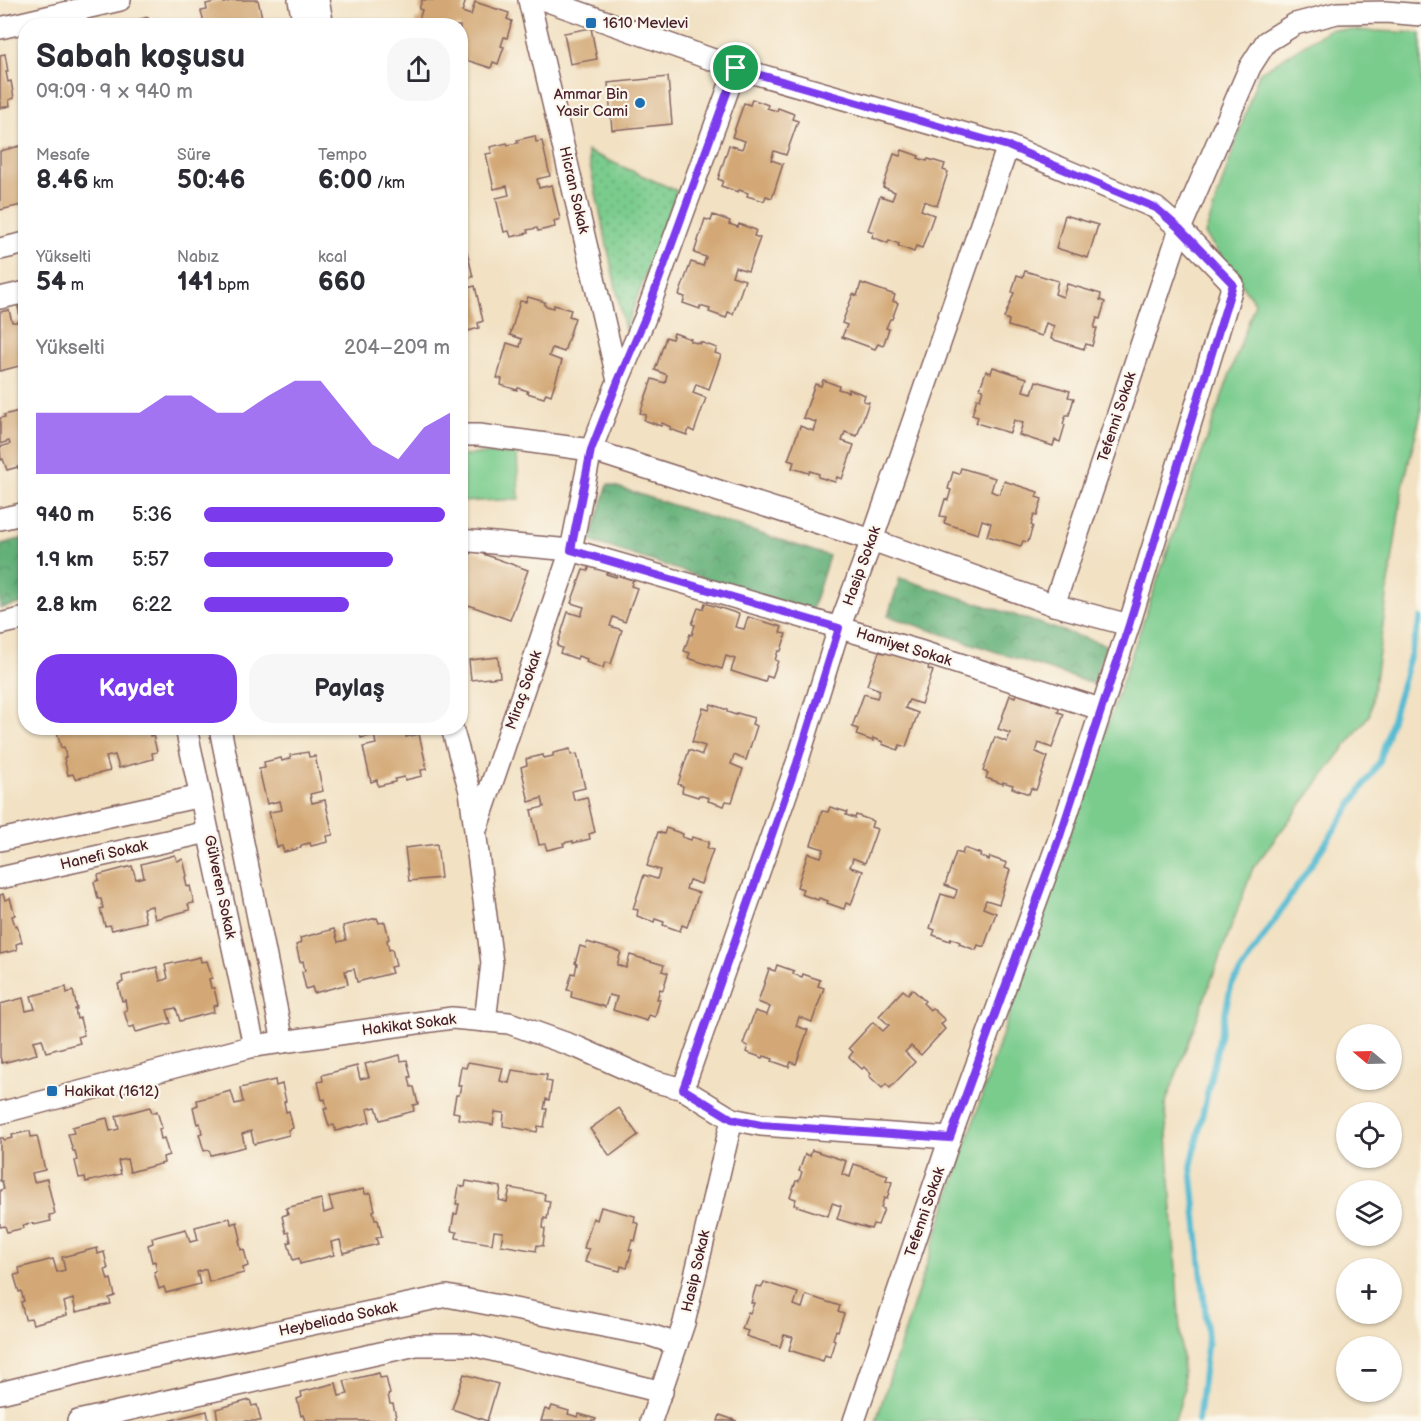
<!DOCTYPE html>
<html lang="tr">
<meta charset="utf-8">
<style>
body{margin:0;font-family:"Balsamiq Sans",sans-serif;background:#f7f7f7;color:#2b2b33;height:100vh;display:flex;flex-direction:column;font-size:22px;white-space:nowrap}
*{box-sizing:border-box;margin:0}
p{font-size:20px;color:#7c7c81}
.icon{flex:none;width:33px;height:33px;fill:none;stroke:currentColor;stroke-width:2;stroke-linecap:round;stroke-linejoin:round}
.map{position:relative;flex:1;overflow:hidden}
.drawer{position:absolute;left:18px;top:18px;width:450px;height:717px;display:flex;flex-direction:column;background:#fff;border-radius:24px;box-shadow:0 2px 4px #0004}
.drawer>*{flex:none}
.needle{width:39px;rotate:289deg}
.controls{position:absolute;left:1336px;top:1024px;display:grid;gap:12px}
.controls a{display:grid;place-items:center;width:66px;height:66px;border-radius:50%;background:#fff;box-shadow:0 2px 4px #0004;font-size:30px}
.pin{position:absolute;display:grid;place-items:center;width:51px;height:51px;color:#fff;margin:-26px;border:3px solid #fff;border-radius:50%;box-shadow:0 2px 6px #0007}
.round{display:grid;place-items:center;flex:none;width:63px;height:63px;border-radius:24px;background:#f7f7f7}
.summary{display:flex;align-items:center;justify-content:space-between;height:102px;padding:0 18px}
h1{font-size:33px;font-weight:700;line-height:45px}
.figures{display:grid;grid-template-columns:repeat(3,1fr);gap:9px;height:102px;padding:6px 18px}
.figures div{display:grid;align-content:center}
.figures b{font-size:26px;font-weight:700}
.figures small{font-size:16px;font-weight:400}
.figures p{font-size:16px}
.chart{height:168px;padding:12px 18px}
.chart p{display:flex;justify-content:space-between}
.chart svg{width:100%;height:108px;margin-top:6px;fill:#7c3aed;opacity:.7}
.primary-button{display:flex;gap:12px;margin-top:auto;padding:12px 18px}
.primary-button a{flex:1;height:69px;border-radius:24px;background:#7c3aed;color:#fff;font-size:24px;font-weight:700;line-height:69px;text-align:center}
.primary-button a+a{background:#f7f7f7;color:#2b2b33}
ul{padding:0 18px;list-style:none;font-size:20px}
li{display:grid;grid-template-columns:96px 72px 1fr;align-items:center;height:45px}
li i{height:15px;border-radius:8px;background:#7c3aed}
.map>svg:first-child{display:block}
</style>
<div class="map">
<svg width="1421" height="1421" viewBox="0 0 1421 1421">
<defs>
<pattern id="grass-dots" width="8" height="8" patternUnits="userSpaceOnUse" patternTransform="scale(1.5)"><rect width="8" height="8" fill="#7acc8d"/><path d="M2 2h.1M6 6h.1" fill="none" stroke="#66a573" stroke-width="1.8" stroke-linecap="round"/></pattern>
<pattern id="forest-crowns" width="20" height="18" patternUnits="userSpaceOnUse" patternTransform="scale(1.5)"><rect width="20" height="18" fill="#63b078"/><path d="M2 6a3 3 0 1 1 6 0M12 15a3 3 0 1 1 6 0" fill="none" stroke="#548f63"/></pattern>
</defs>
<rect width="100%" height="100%" fill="#fbf7ec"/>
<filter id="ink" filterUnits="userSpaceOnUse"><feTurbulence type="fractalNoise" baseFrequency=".0167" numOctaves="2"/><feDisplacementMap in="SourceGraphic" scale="12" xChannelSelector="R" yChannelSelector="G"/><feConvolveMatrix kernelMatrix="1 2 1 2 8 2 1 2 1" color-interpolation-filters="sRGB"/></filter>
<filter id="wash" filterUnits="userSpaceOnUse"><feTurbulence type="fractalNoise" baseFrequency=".008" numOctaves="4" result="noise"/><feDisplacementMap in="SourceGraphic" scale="24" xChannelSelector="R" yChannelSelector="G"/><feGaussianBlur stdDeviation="1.35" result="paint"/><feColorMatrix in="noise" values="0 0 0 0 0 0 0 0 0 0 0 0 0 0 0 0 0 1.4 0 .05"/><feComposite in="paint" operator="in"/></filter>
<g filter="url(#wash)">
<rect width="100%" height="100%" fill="#f2e1c3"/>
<!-- grass -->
<path fill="url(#grass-dots)" stroke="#62765c" stroke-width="1.5" d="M587 151 677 191 625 330Z"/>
<!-- forest -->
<g fill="url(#forest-crowns)" stroke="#566852" stroke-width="1.5">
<path d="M608 484 829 556 811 613 590 541Z"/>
<path d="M25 538V603L0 608V544Z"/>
<path d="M900 578 1106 645 1093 684 888 616Z"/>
</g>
<!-- park -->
<g fill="#7acc8d" stroke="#62765c" stroke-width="1.5">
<path d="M1330 29 1421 33V413L1403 486 1370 714 1253 868 1165 1105 1184 1390 1175 1421H876C996 1046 1123 674 1255 303L1205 234 1259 73Z"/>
<path d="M517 453 519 499 461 502V455Z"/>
</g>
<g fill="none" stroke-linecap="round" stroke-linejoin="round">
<!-- stream -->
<path stroke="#54bbd2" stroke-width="6" d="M1198 1421 1208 1338 1191 1167 1231 986 1380 761 1421 618"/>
</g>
<g id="blocks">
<!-- building -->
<g fill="#d3a876">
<path d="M223 0 224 3 233 0H258L264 26H205L201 11 207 10 206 4Z"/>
<path d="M422 0H466L462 12 471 15 475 2 509 13 507 19 512 21 507 38 504 37 501 46 504 47 498 64 493 62 491 68 460 58V26H414L416 19 419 20 422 10 419 9Z"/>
<path d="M148 17 149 23 155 22V26H132L130 22Z"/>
<path d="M591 28 597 59 570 64 564 33Z"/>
<path d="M5 54 8 72H6L8 82 11 81 14 98 9 100 10 106 0 108V55Z"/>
<path d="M668 77 672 124 612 130 608 83Z"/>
<path d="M752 99 768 105 767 108 777 111 778 108 794 114 792 119 798 121 786 155 774 151 771 160 783 164 772 198 766 196 764 201 747 196 748 193 739 190 738 192 721 186 723 181 718 179 729 145 742 149 745 141 732 137 744 103 750 105Z"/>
<path d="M535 136 536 142 542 141 550 176 537 179 539 188 552 185 560 219 554 221 555 227 538 231 537 228 527 230 528 233 511 237 509 231 504 232 496 198 509 195 507 186 494 189 486 154 492 153 490 147 507 143 508 145 518 143 517 140Z"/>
<path d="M20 146 21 152 26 151V204L0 210V151Z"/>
<path d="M902 150 919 156 918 158 927 161 928 159 945 164 943 170 948 172 937 206 924 201 921 210 934 215 922 248 916 246 914 252 898 246 899 244 889 240 888 243 872 237 874 232 868 230 880 196 892 200 895 192 883 187 894 154 900 156Z"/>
<path d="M713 215 730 221 729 224 738 227 739 224 756 230 754 236 760 238 748 271 735 267 732 276 745 280 733 314 728 312 726 318 709 312 710 309 700 306V309L683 303 685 297 679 295 691 262 703 266 706 257 694 253 705 219 711 221Z"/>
<path d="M1065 215 1098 225 1088 258 1056 248Z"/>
<path d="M465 243 473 277 460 280V244Z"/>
<path d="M1025 271 1058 281 1055 294 1063 297 1067 284 1101 294 1100 300 1105 302 1100 319 1097 318 1094 328H1097L1092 346 1086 344 1084 349 1051 339 1054 326 1046 323 1042 336 1008 326 1009 320 1004 318 1014 293 1012 292 1017 275 1023 277Z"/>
<path d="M861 283 895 295 893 301 898 303 892 319H890L886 328 889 329 883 346 878 344 875 349 842 337 847 325 842 323 853 294 857 296Z"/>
<path d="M475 286 483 321 478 323 479 328 461 333 460 290Z"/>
<path d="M528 297 545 302 544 305 553 308 554 305 571 310 569 316 575 318 564 352 552 348 549 356 562 361 551 395 546 393 544 398 527 393 528 391 518 388 517 390 501 385 502 379 497 378 507 343 520 347 522 339 510 335 520 301 526 302Z"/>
<path d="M26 305V351L20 352 23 365 0 371V312L9 310 12 322H17L21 320 18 307Z"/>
<path d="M674 333 691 339 690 341 700 344V342L717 348 715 353 721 355 709 389 696 384 693 393 706 398 694 432 689 429 687 435 670 429 671 427 662 423 661 426 644 420 646 415 640 413 652 379 665 383 667 375 655 370 666 337 672 339Z"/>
<path d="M993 367 1027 378 1023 391 1032 393 1036 381 1070 391 1068 397 1074 398 1069 415H1066L1063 424 1065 425 1060 442 1055 440 1053 446 1019 435 1023 423 1014 420 1010 433 976 423 978 417 972 415 977 398 980 399 983 389 980 388 986 371 991 373Z"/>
<path d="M823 380 839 386 838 389 848 392 849 389 865 395 863 401 869 402 857 436 845 432 842 441 854 445 842 479 837 477 835 482 818 477 819 474 810 471 809 473 792 468 794 462 788 460 800 426 813 431 816 422 803 418 815 384 821 386Z"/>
<path d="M26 409V468L19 470 18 467 7 470 3 459 1 460 0 447 10 444 9 441 0 444V418L5 417 4 415Z"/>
<path d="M961 468 995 478 991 491 995 493 1000 494 1004 481 1038 492 1036 497 1042 499 1037 516 1034 515 1031 525 1033 526 1028 542 1023 541 1021 546 987 536 991 523 982 520 978 534 944 523 946 517 940 516 945 499 948 500 951 490 948 489 953 472 959 474Z"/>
<path d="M472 550 528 570 510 620 460 602V581Z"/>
<path d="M590 566 607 571 606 574 616 577 617 575 633 580 631 586 637 588 625 622 613 617 610 626 622 630 611 664 605 662 603 668 586 662 587 659 578 656 577 659 560 653 562 648 557 646 568 612 581 616 584 607 571 603 583 570 588 571Z"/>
<path d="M705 603 739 614 735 627 744 629 748 617 782 627 780 633 786 634 781 651H778L775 660 778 661 772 678 767 676 765 682 731 671 735 659 726 656 722 669 688 658 690 653 684 651 690 634 692 635 695 625 692 624 698 608 703 609Z"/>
<path d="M887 648 912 660 913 657 930 663 928 669 933 671 921 704 909 700 905 708 918 713 906 747 900 745 898 750 882 744 883 742 873 738V741L856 735 858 729 852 727 864 694 877 698 880 690 867 685 879 652 885 653Z"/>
<path d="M498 657 500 677 471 680 469 660Z"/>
<path d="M1017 691 1034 697 1033 700 1042 703 1043 701 1060 707 1058 712 1064 714 1052 748 1039 743 1036 752 1048 757 1036 790 1031 788 1029 794 1012 788 1013 785 1003 782V784L986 778 988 773 983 771 995 737 1007 742 1010 733 998 729 1010 695 1015 697Z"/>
<path d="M711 704 727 710V712L736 715 737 713 754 718 752 724 757 726 746 760 734 755 731 764 743 769 732 802 726 801 724 806 708 801 709 798 699 795 698 797 682 792 683 786 678 784 689 750 702 755 705 746 692 742 703 708 709 710Z"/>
<path d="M62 728H148L150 736 153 735 157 752 152 753 153 759 119 768 115 755 106 757 110 771 75 779 73 774 68 775 64 758 66 757 64 747 61 748 57 731 63 729Z"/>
<path d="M359 728H404L406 737 419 734 427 769 421 770 422 776 405 780 404 777 395 779V782L378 786 377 780 371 782 363 747 376 744 374 735 361 738Z"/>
<path d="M570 749 571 755 577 754 585 788 572 791 574 800 587 797 595 832 589 834 590 839 573 843V841L563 843 564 846 547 850 545 844 539 845 531 810 544 807 542 798 529 802 521 767 527 765 526 759 543 755 544 758 553 756V753Z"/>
<path d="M308 752 309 757 315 756 323 791 310 794 312 803 325 800 333 835 327 836 328 842 311 846 310 843 301 845V848L284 852 282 846 277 847 269 812 282 810 280 801 267 804 259 769 265 768 264 762 281 758 282 761 291 758 290 755Z"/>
<path d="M830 807 847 812 846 815 855 818 856 815 873 821 871 827 877 829 865 863 853 858 850 867 863 871 851 905 846 903 844 909 827 903 828 901 819 898 818 900 801 894 803 889 797 887 808 853 821 857 824 849 811 845 822 811 828 812Z"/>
<path d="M666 828 683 834 682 837 691 840 692 837 709 842 707 848 713 850 701 884 689 880 686 889 699 893 687 927 682 925 680 931 663 925 664 922 655 919 654 922 637 916 638 910 633 909 644 875 657 879 660 870 647 866 658 832 664 834Z"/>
<path d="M437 844 441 878 409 881 405 848Z"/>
<path d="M964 848 981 854 980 856 989 860 990 857 1007 863 1005 868 1010 870 999 904 986 900 983 908 996 913 984 947 978 945 976 950 959 944 960 942 951 938 950 941 933 935 935 930 930 928 941 894 954 898 956 894 957 890 945 885 956 852 962 854Z"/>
<path d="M175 855 177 861 183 859 187 876 185 877 187 887 190 886 194 903 188 904 190 910 155 919 152 906 143 908 146 922 112 930 110 925 105 926 100 909 103 908 101 899H98L94 882 99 880 98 875 132 866 136 879 144 877 141 864Z"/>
<path d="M3 894 5 900 10 898 15 915 12 916 15 926 17 925 22 942 16 944 17 950 0 954V895Z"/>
<path d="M377 918 379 923 385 922 389 939 387 940 389 950 392 949 396 966 390 967 392 973 357 982 354 969 345 971 348 984 314 993 312 987 306 989 302 972 305 971 303 961 300 962 296 945 301 943 300 938 334 929 338 942 346 940 343 926Z"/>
<path d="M587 942 621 952 617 965 626 968 630 955 664 965 662 971 668 973 663 990 660 989 657 999H660L655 1017 649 1015 647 1021 613 1010 617 997 609 995 605 1007 571 997 572 991 567 990 572 973 575 974 577 964 575 963 580 946 586 948Z"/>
<path d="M200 957 201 962 207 961 212 978 209 979 211 988H214L218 1005 213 1006 214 1012 180 1021 176 1008 167 1010 171 1023 136 1032 134 1026 129 1028 124 1011 127 1010 125 1000 122 1001 118 984 123 982 122 976 157 967 160 981 164 980 168 978 165 965Z"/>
<path d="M777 965 794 971 793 974 802 977 803 974 820 980 818 986 824 988 812 1022 799 1017 796 1026 808 1030 796 1064 791 1062 789 1067 772 1061 773 1059 764 1056 763 1058 746 1052 748 1046 743 1044 755 1011 767 1015 770 1007 758 1002 769 969 775 971Z"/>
<path d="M66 987 67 993 73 991 77 1009H75L77 1019 80 1018 84 1035 78 1037 80 1043 46 1052 42 1039 33 1041 37 1054 2 1063 0 1057V1004L23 998 26 1011 35 1009 31 996Z"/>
<path d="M912 989 925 1001 923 1003 930 1010 932 1008 945 1020 941 1024 945 1029 921 1055 911 1046 905 1052 915 1062 890 1088 886 1084 882 1088 869 1076 871 1074 864 1067 862 1069 849 1057 853 1052 849 1048 873 1022 883 1031 889 1025 879 1016 903 990 908 994Z"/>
<path d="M400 1055 401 1061 407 1060 411 1077H409L411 1087H414L418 1104 413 1105 414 1111 380 1120 376 1107 367 1109 370 1122 336 1131 334 1125 329 1126 324 1109H327L325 1099 322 1100 318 1082 323 1081 322 1075 357 1066 360 1079 369 1077 365 1064Z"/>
<path d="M468 1062 503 1068 500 1081 509 1083 512 1070 547 1075 546 1081 552 1082 549 1100 546 1099 544 1109H547L544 1127 538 1126 537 1132 503 1126 504 1113 495 1112 493 1125 458 1119 459 1113 453 1112 456 1095H459L461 1085H458L461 1067 466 1068Z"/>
<path d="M275 1080 276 1086 282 1084 286 1101 284 1102 286 1112 289 1111 293 1128 288 1130 289 1135 254 1144 251 1131 242 1134 245 1147 211 1155 209 1150 204 1151 199 1134 202 1133 200 1123 197 1124 193 1107 198 1105 197 1100 231 1091 235 1104 243 1102 240 1088Z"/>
<path d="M150 1107 152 1113 157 1111 162 1128 159 1129 161 1139 164 1138 169 1155 163 1157 164 1163 130 1172 127 1159 118 1161 121 1174 86 1182 85 1177 79 1178 75 1161 77 1160 75 1151H73L68 1134 74 1133 72 1127 107 1118 110 1131 115 1130 119 1129 116 1116Z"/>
<path d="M619 1108 638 1135 610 1156 590 1129Z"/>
<path d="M30 1131 31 1137 37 1136 45 1170 32 1173 34 1182 47 1179 55 1214 49 1215 51 1221 34 1225 33 1223 23 1225 24 1228 7 1232 5 1226 0 1227V1190L4 1189 2 1181H0V1138H3L4 1140 13 1138 12 1135Z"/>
<path d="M812 1150 846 1161 842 1174 850 1177 854 1164 888 1175 886 1180 892 1182 887 1199 884 1198 881 1208 884 1209 878 1225 873 1224 871 1229 837 1219 841 1206 832 1203 828 1216 794 1205 796 1199 790 1197 796 1181H799L802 1172 799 1171 805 1154 810 1156Z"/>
<path d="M466 1181 501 1187 499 1200 507 1202 510 1188 545 1194 544 1200 550 1201 547 1219 544 1218 543 1228 545 1229 543 1246 537 1245 536 1251 501 1245 503 1232 494 1231 492 1244 456 1238 457 1232 451 1231 454 1214H457L459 1204H456L459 1186 465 1187Z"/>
<path d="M364 1189 365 1194 371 1193 375 1210 373 1211 375 1220H378L382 1237 376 1238 378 1244 343 1253 340 1240 331 1242 334 1255 300 1264 299 1258 293 1260 288 1243 291 1242 289 1232 286 1233 282 1216 288 1214 286 1208 321 1199 324 1213 333 1210 329 1197Z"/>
<path d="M601 1207 635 1216 634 1222 639 1224 635 1241 632 1240 629 1250H632L627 1268 621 1266 620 1271 585 1262 589 1249 584 1248 593 1218 597 1220Z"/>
<path d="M230 1218 231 1224 237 1222 241 1239 239 1240 241 1250 244 1249 248 1266 243 1268 244 1273 209 1282 206 1269 197 1272 200 1284 166 1293 164 1287 159 1289 154 1272 157 1271 155 1261 152 1262 148 1245 153 1243 152 1238 186 1229 190 1242 198 1240 195 1227Z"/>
<path d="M97 1248 98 1254 104 1252 108 1269 105 1270 108 1280 111 1279 115 1296 109 1298 111 1304 76 1312 73 1299 64 1302 67 1315 33 1324 31 1318 25 1319 21 1302 24 1301 21 1291 19 1292 14 1275 20 1274 19 1268 53 1259 57 1272 65 1270 62 1257Z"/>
<path d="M764 1282 798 1293 794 1305 802 1308 806 1295 840 1306 838 1312 844 1314 838 1331 836 1330 833 1339 835 1340 830 1357 825 1355 823 1361 789 1350 793 1337 784 1335 780 1347 746 1336 748 1331 742 1329 748 1312 750 1313 754 1303H751L756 1286 762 1287Z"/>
<path d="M379 1373 380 1378 386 1377 390 1394 388 1395 390 1404H393L397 1421H305L303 1415 301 1416 297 1399 302 1397 301 1392 336 1383 339 1396 348 1394 344 1381Z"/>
<path d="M464 1374 498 1384 487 1421 452 1409Z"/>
<path d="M250 1400 252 1406 257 1405 261 1421H218L216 1409Z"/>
<path d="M552 1406 569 1411 568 1414 578 1417 579 1414 596 1419 595 1421H541L545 1409 550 1411Z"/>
<path d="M207 1411 209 1421H171V1420Z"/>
<path d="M720 1415 737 1421H718Z"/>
</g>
</g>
</g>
<g filter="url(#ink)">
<use href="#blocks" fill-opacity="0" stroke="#856360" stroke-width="1.5"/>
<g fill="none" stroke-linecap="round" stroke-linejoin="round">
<!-- minor casing -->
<g stroke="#856360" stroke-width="24">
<g id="minor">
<path d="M299 0 304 26"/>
<path d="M318 0 323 26"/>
<path d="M529 0 618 381"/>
<path d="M545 0 736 68 1008 146 1156 208 1180 229 1233 284 1129 625 1059 839 950 1138 854 1421"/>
<path d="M0 28 120 0"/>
<path d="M0 249 26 243"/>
<path d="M0 298 26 292"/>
<path d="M460 435H479L591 450 872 540 1054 605 1129 625"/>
<path d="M0 519 26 513"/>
<path d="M460 540 571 550 916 650 1100 709"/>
<path d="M1054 605 1180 229 1250 67 1266 42 1295 24 1337 13 1386 12 1421 15"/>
<path d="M0 624 26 618"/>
<path d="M186 728 254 1046"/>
<path d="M220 728 283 1042"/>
<path d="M452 728 470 791 492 963 485 1021"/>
<path d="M476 830 571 550 591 450 618 381 645 318 736 68"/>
<path d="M0 840 201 796"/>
<path d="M0 878 208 832"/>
<path d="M683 1089 797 763 839 628 872 540 1008 146"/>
<path d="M0 1113 254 1046 452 1018 509 1023 579 1048 653 1081 683 1089 732 1119 761 1125 950 1138"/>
<path d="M0 1393 119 1364 447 1296 650 1335 677 1344"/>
<path d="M78 1421 416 1345H472L662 1392"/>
<path d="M651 1421 684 1323 732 1119"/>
</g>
</g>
<!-- minor -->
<use href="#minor" stroke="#fff" stroke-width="21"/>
</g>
</g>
<g fill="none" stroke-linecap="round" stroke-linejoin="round" filter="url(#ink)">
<!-- route casing -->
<g stroke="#fff" stroke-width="12">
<path id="route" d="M736 68 1008 146 1156 208 1180 229 1233 284 1129 625 1059 839 950 1138 761 1125 732 1119 683 1089 797 763 839 628 571 550 591 450 618 381 645 318Z"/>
</g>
<!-- route -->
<use href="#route" stroke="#7c3aed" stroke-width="8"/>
</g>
<!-- markers -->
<g fill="#1f6fb2" stroke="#fbf7ec" stroke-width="2">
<rect x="585" y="17" width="12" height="12" rx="3"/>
<circle cx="640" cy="103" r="6"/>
<rect x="46" y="1085" width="12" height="12" rx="3"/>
</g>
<g text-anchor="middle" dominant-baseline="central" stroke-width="4.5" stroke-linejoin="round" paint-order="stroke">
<!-- poi labels -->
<g font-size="15" fill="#4a1f2b" stroke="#fbf7ec" text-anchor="start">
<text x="603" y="23">1610 Mevlevi</text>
<text x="628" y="94" text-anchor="end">Ammar Bin<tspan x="628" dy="17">Yasir Cami</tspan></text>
<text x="64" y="1091">Hakikat (1612)</text>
</g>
<!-- street labels -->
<g font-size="15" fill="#4a1f2b" stroke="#fbf7ec">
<text transform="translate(574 190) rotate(77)">Hicran Sokak</text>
<text transform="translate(1117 417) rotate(-72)">Tefenni Sokak</text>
<text transform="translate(862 566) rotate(-70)">Hasip Sokak</text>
<text transform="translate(904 647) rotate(17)">Hamiyet Sokak</text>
<text transform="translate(524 690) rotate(-71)">Miraç Sokak</text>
<text transform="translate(104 855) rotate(-13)">Hanefi Sokak</text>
<text transform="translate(220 887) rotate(78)">Gülveren Sokak</text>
<text transform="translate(409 1025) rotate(-7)">Hakikat Sokak</text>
<text transform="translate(925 1212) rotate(-71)">Tefenni Sokak</text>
<text transform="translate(696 1271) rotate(-77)">Hasip Sokak</text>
<text transform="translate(338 1319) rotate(-12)">Heybeliada Sokak</text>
</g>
</g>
</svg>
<div class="controls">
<a><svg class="needle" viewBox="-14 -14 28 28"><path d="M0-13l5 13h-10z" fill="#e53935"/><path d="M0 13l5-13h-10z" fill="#7c7c81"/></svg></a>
<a><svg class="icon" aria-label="locate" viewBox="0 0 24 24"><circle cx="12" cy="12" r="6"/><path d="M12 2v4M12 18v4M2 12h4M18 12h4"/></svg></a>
<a><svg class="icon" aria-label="layers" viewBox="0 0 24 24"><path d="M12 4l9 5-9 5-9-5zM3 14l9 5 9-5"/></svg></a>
<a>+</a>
<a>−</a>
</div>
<div class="pin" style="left:736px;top:68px;background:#1e9e55"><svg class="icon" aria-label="arrive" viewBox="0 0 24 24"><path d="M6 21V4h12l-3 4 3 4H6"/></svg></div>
<section class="drawer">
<div class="summary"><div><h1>Sabah koşusu</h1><p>09:09 · 9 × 940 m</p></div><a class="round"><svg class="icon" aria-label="share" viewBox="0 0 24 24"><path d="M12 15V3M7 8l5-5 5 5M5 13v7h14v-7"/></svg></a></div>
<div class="figures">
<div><p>Mesafe</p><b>8.46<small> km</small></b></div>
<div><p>Süre</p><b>50:46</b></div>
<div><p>Tempo</p><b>6:00<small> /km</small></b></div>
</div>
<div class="figures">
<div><p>Yükselti</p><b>54<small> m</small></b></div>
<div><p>Nabız</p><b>141<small> bpm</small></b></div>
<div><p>kcal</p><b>660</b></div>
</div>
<div class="chart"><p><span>Yükselti</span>204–209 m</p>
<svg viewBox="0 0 160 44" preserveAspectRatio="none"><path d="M0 44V19L10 19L20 19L30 19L40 19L50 12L60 12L70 19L80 19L90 12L100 6L110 6L120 19L130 32L140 38L150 25L160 19V44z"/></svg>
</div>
<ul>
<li><b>940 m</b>5:36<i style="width:98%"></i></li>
<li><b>1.9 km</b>5:57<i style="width:77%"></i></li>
<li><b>2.8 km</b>6:22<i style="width:59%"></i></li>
</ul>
<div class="primary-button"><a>Kaydet</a><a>Paylaş</a></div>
</section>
</div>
